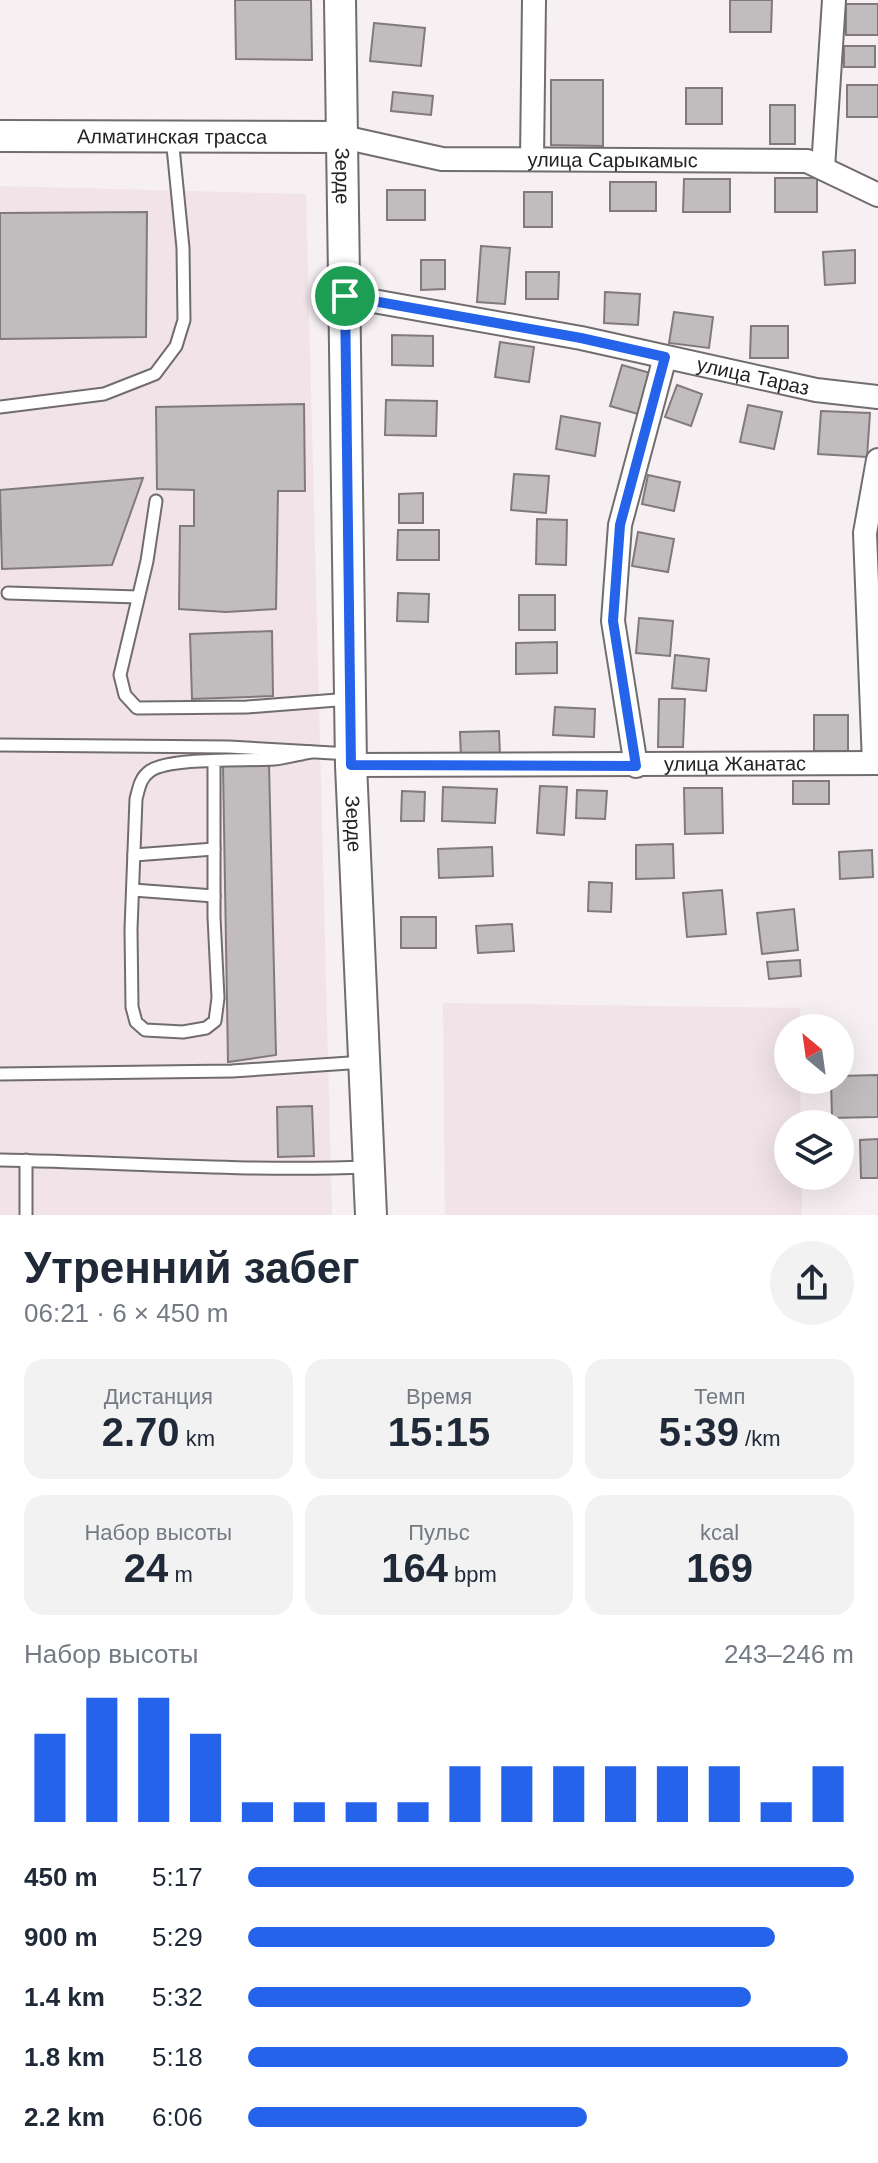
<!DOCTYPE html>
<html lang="ru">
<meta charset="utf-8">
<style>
body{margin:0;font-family:Arial,sans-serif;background:#f2f2f3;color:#1f2937;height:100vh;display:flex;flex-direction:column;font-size:30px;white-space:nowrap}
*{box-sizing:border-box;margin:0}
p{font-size:26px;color:#747a83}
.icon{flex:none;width:44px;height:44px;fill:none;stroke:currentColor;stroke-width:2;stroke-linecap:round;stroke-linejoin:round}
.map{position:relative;height:1215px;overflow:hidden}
.panel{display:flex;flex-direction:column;background:#fff;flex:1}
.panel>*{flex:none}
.needle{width:52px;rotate:331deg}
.buttons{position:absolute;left:774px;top:1014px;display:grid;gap:16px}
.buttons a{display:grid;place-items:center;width:80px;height:80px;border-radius:50%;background:#fff;box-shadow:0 8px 32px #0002;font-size:40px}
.pin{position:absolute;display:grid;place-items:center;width:68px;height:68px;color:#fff;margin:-34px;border:4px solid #fff;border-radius:50%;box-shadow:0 2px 8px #0007}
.round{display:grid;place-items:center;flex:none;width:84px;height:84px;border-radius:42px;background:#f2f2f3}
.head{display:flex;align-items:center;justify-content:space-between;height:136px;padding:0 24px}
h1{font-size:44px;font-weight:700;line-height:60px}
.stats{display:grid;grid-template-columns:repeat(3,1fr);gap:12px;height:136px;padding:8px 24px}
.stats div{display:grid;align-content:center;border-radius:20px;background:#f2f2f3;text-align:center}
.stats b{font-size:40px;font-weight:700}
.stats small{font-size:22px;font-weight:400}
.stats p{font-size:22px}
.chart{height:224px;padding:16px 24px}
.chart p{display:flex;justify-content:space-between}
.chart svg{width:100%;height:144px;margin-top:8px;stroke:#2563eb;stroke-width:6}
ul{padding:0 24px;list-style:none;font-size:26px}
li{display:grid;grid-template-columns:128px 96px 1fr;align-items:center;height:60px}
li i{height:20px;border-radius:10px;background:#2563eb}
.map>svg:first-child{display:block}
</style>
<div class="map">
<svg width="878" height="1215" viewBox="0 0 878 1215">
<rect width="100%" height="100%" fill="#f6f0f2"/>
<!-- built -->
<g fill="#f1e3e8">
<path d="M0 186 306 194 332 1215H0Z"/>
<path d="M443 1003 800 1008V1028H788V1080H800L801 1124H788V1176H802V1215H445Z"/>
</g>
<!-- building -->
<g fill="#c1bcbd" stroke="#807a7c" stroke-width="2">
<path d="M235 0H311L312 60 236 59Z"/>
<path d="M730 0H772L771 32H730Z"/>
<rect x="846" y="4" width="32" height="31"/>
<path d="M374 23 425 28 421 66 370 61Z"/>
<rect x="844" y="46" width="31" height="21"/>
<path d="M551 80H603V146L551 145Z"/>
<rect x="847" y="85" width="31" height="32"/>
<rect x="686" y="88" width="36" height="36"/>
<path d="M393 92 433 96 431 115 391 111Z"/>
<rect x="770" y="105" width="25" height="39"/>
<rect x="775" y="178" width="42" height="34"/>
<path d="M684 179H730V212H683Z"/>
<rect x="610" y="182" width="46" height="29"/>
<rect x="387" y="190" width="38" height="30"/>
<rect x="524" y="192" width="28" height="35"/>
<path d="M147 212 146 337 0 339V213Z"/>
<path d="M481 246 510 248 505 304 477 302Z"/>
<path d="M855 250V283L825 285 823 252Z"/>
<path d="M421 260H445V289L421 290Z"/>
<path d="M526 272H559L558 299H526Z"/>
<path d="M605 292 640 294 638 325 604 323Z"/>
<path d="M674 312 713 317 709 348 669 343Z"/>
<path d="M751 326H788V358H750Z"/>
<path d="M392 335 433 336V366L392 365Z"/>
<path d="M500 342 534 347 529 382 495 377Z"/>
<path d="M622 365 650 373 638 414 610 406Z"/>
<path d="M677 385 702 394 691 426 665 417Z"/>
<path d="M386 400 437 401 436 436 385 435Z"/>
<path d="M304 404 305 491H278L276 609 226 612 179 609 180 526H194V490L157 489 156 407Z"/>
<path d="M748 405 782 412 774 449 740 442Z"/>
<path d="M821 411 870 413 867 457 818 454Z"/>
<path d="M561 416 600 423 595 456 556 449Z"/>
<path d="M514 474 549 476 546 513 511 510Z"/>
<path d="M648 475 680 482 674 511 642 504Z"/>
<path d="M143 478 112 565 2 569 0 490Z"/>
<path d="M423 493V523H399V494Z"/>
<path d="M537 519 567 520 566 565 536 564Z"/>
<path d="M398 530H439V560H397Z"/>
<path d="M638 532 674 539 668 572 632 566Z"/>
<path d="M398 593 429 594 428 622 397 621Z"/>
<rect x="519" y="595" width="36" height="35"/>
<path d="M639 618 673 621 670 656 636 653Z"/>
<path d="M272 631 273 696 192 699 190 634Z"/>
<path d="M557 642V673L516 674V643Z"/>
<path d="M675 655 709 659 706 691 672 688Z"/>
<path d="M659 699H685L683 747H658Z"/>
<path d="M555 707 595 709 594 737 553 735Z"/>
<rect x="814" y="715" width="34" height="36"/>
<path d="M499 731 500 755 461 757 460 732Z"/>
<path d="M269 764 276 1055 228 1062 223 766Z"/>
<rect x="793" y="781" width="36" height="23"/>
<path d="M540 786 567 787 564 835 537 833Z"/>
<path d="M443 787 497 789 495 823 442 821Z"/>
<path d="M684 788H722L723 833 685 834Z"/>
<path d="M577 790 607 791 605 819 576 818Z"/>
<path d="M402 791 425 792 424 821H401Z"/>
<path d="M673 844 674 878 636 879V845Z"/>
<path d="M492 847 493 876 439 878 438 849Z"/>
<path d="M872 850 873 877 840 879 839 852Z"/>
<path d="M589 882 612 883 611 912 588 911Z"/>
<path d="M722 890 726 934 687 937 683 893Z"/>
<path d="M794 909 798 950 762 954 757 913Z"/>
<rect x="401" y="917" width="35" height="31"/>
<path d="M512 924 514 951 478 953 476 926Z"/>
<path d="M800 960 801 976 769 979 767 962Z"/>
<path d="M878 1075V1117L832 1118 831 1080H840V1076Z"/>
<path d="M312 1106 314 1156 278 1157 277 1107Z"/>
<path d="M878 1139V1178H861L860 1140Z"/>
</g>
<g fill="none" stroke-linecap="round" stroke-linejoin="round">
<!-- lane casing -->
<g stroke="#716c6e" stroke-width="15">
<g id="lane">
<path d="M0 407 104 394 155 374 176 346 184 320 183 248 172 137"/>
<path d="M156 501 147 561 120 675 125 695 137 708 247 707 350 699"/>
<path d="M8 593 138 597"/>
<path d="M0 745 229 747 350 754"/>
<path d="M214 761V917L218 998 215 1021 206 1028 183 1032 145 1030 136 1022 132 1007 131 929 136 799C139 788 140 778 150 771 170 757 246 761 274 759 286 758 299 754 311 752"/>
<path d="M134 855 214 849"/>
<path d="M133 890 214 896"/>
<path d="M0 1074 232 1071 364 1062"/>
<path d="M0 1160C123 1162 245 1172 368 1167"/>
<path d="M26 1215V1160"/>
</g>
</g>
<!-- street casing -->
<g stroke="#716c6e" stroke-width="26">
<g id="street">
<path id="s1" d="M343 137 442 159 807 161 878 195"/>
<path d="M532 159 534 0"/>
<path d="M823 168 834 0"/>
<path id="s2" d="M345 296 581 338 816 390 878 397"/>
<path d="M874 763 865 533 878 460"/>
<path id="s3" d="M351 765 878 763"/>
<path d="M636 766 613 621 620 525 665 357"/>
</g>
</g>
<!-- secondary casing -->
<g stroke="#716c6e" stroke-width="34">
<g id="secondary">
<path id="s4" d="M340 0 351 765 371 1215"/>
<path id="s5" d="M0 136 343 137"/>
</g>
</g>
<!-- lane -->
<use href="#lane" stroke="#fff" stroke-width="11"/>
<!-- street -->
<use href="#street" stroke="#fff" stroke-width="22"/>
<!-- secondary -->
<use href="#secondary" stroke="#fff" stroke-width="30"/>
</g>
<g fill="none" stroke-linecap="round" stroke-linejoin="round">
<!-- route casing -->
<g stroke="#fff" stroke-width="16">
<path id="route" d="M345 296 581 338 665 357 620 525 613 621 636 766 351 765Z"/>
</g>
<!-- route -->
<use href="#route" stroke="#2563eb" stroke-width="10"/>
</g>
<g text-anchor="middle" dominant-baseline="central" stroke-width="6" stroke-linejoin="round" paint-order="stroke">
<!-- street labels -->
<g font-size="20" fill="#242223" stroke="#fff">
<text stroke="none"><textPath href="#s5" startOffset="172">Алматинская трасса</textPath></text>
<text stroke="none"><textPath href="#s1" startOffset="272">улица Сарыкамыс</textPath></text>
<text stroke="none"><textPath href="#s4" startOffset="176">Зерде</textPath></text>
<text stroke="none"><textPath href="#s2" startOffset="416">улица Тараз</textPath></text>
<text stroke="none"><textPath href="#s3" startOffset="384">улица Жанатас</textPath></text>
<text stroke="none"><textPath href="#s4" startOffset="824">Зерде</textPath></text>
</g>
</g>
</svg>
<div class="buttons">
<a><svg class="needle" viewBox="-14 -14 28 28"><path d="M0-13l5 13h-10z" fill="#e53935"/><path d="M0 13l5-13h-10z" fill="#747a83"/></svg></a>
<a><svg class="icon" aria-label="layers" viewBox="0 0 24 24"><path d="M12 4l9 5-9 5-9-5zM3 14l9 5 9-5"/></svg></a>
</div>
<div class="pin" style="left:345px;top:296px;background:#1e9e55"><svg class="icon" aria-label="arrive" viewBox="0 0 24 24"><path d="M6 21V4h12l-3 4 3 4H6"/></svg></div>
</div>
<section class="panel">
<div class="head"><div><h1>Утренний забег</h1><p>06:21 · 6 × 450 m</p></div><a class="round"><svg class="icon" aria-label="share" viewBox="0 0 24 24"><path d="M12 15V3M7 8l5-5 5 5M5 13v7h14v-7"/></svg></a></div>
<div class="stats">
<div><p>Дистанция</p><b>2.70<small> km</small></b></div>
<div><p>Время</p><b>15:15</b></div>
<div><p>Темп</p><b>5:39<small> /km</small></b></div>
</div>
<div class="stats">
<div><p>Набор высоты</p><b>24<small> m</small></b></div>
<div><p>Пульс</p><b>164<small> bpm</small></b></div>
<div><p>kcal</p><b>169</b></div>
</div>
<div class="chart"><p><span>Набор высоты</span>243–246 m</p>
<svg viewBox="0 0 160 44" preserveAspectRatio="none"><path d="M5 44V17M15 44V6M25 44V6M35 44V17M45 44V38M55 44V38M65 44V38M75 44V38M85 44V27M95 44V27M105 44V27M115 44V27M125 44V27M135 44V27M145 44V38M155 44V27"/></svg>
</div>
<ul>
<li><b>450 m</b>5:17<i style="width:100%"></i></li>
<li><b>900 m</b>5:29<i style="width:87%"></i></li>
<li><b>1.4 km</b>5:32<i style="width:83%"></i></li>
<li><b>1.8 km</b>5:18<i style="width:99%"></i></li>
<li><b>2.2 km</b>6:06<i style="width:56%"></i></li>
</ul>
</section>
